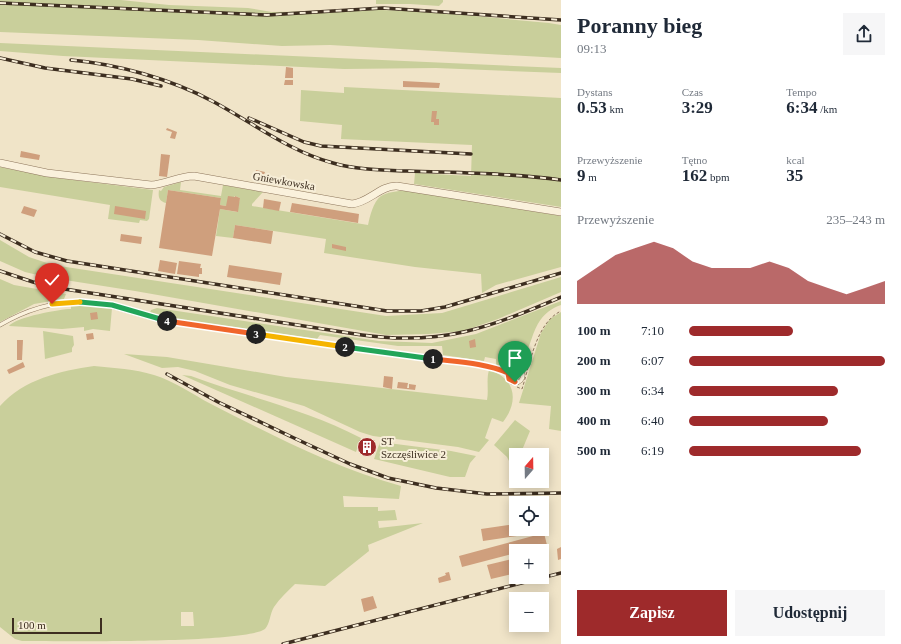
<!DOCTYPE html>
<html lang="pl">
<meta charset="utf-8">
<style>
body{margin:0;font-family:Georgia,serif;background:#f6f6f7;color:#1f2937;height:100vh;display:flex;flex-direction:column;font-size:15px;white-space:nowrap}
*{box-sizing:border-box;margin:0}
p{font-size:13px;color:#747a83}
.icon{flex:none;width:22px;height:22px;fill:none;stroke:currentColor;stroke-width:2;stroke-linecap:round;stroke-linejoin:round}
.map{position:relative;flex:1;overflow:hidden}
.details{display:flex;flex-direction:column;background:#fff;width:340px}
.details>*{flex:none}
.needle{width:26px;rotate:20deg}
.fabs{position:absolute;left:509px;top:448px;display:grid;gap:8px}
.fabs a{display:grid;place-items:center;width:40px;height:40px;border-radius:0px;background:#fff;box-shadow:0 2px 10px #0003;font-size:20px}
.scale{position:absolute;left:12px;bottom:10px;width:90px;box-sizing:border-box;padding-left:4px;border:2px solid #3d2e20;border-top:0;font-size:11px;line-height:14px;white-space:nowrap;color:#3d2e20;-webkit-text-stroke:3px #f7eed8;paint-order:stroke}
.pin{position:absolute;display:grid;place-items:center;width:34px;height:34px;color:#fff;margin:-41px -17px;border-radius:50% 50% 50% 0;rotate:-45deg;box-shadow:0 0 4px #0007}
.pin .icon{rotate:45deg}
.km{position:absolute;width:20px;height:20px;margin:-10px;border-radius:50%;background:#222;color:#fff;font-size:11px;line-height:20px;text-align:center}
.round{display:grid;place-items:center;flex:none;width:42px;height:42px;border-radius:0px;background:#f6f6f7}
.headline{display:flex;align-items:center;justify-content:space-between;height:68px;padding:0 16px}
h1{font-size:22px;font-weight:600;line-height:30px}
.figures{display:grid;grid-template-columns:repeat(3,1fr);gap:6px;height:68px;padding:4px 16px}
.figures div{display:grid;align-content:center}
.figures b{font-size:17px;font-weight:600}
.figures small{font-size:11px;font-weight:400}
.figures p{font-size:11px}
.chart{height:112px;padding:8px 16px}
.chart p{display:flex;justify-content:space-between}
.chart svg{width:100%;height:72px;margin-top:4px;fill:#9e2a2b;opacity:.7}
.action{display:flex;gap:8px;margin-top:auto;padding:8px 16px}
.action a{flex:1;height:46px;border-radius:0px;background:#9e2a2b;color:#fff;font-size:16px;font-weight:600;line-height:46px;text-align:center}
.action a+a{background:#f6f6f7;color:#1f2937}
ul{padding:0 16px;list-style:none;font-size:13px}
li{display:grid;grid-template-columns:64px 48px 1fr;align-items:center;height:30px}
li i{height:10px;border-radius:5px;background:#9e2a2b}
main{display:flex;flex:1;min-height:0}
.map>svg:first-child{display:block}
</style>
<main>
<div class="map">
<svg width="561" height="644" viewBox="0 0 561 644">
<rect width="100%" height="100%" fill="#f0e4c8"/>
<!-- green -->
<g fill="#c9cf9b" fill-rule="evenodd">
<path d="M0 0H121L169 5 248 8 272 12 380 10 421 11 549 23 561 25V58L330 45 282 46 198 40 0 32Z"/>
<path d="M376 0H443V2L439 6 410 4H376Z"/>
<path d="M0 43 561 68V73L436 68 344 69 63 56 0 51Z"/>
<path d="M344 87 561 98V207L414 184 415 173 471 176 472 145 341 139 342 125 300 121 301 90 344 93Z"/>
<path d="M0 167 50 177 153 190 149 219 147 221 140 220 139 223 108 219 110 205 0 187Z"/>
<path d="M181 182 180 190 221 196 223 185 263 192 252 204V206L368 225C370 216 373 202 381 196 387 192 396 192 403 190L561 216V267L496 285 482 293 481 274 415 267 324 253 326 239 235 225 233 238 216 236 220 209 237 212 240 198 235 196 226 206 220 205 221 198 168 190 166 203C159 201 158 197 159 190L161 191 164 187Z"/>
<path d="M0 240 29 257 53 265 386 316 442 313 561 277V292L498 319 463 331 429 334 386 335 135 291 46 277 25 272 0 261Z"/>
<path d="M0 279 14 285 66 294 64 299 34 304 0 322Z"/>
<path d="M561 301V305C518 320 544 370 496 365V359L485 357 484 361 443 355 442 346H398L320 335 317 339 163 317 150 313 151 310 157 308 379 341 432 343 476 334Z"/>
<path d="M71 306H91L112 308 110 331 93 329 84 331V327L62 329 9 326C16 317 60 309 71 309Z"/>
<path d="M561 312V431L549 429 551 406 519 403 541 333 550 319Z"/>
<path d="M43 331 73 336 74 345 72 348V352L45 359Z"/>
<path d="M124 354 167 357 286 377 487 400C489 390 486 380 489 370 516 378 519 402 503 422L492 418 485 438 489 440 479 452 458 447 373 436 360 432 304 406 230 385 195 371 178 367 162 368Z"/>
<path d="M94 366C115 368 134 369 154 375 174 381 192 394 211 404 272 435 334 468 401 486L399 499 343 496 344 507H378V511L395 510 397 520 378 521 379 528 423 523 368 545 369 551 325 586 295 584C288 591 280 598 274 607 270 613 270 624 265 629 244 644 59 641 22 641L15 639 0 627V406C24 379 60 371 94 366ZM181 612H193L194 626H181Z"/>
<path d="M182 375 191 376C248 397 308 410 361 438L356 452Z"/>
<path d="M515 420 530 431 520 455H516V461H509L507 457 494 445Z"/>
<path d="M380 442 451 451 476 456 470 463 465 477H450L374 459Z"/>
</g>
<!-- building -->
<g fill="#cf9f7d">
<path d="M286 67 293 68V78H285Z"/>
<path d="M285 80H293V85H284Z"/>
<path d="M403 81 440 83 439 88 403 87Z"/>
<path d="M432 111H437L436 119H439V125H434V122H431Z"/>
<path d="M167 128 177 132 175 139 170 138 172 132 166 130Z"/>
<path d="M21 151 40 155 39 160 20 157Z"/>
<path d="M161 154 170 155 167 177 159 176Z"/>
<path d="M256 170 265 172 263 177 255 175Z"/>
<path d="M168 190 221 198 220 205 226 206 228 196 235 197V196L240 198 238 212 220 209 212 256 159 248Z"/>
<path d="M264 199 281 202 279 211 263 208Z"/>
<path d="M292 203 359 214 358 223 290 212Z"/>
<path d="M24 206 37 210 34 217 21 213Z"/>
<path d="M115 206 146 211 145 219 114 214Z"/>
<path d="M235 225 273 231 271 244 233 238Z"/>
<path d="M121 234 142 237 141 244 120 241Z"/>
<path d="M332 244 346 247V251L332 248Z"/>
<path d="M160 260 177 263 175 274 158 271Z"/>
<path d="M179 261 201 264 200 268H202V274H199V277L177 274Z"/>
<path d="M229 265 282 273 280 285 227 277Z"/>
<path d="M97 312 98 319 91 320 90 313Z"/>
<path d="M93 333 94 339 87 340 86 334Z"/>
<path d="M475 339 476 347 470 348 469 341Z"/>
<path d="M17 340H23L22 360H17Z"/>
<path d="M23 362 25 367 9 374 7 370Z"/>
<path d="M384 376 393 377 392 389 383 387Z"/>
<path d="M398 382 408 383 407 388H409V384L416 385 415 390 397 388Z"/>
<path d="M363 442 374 446 371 453 360 449Z"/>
<path d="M516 524V529H523L524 535 483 541 481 529Z"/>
<path d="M544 533 547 545 522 551H516V553L462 567 459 556Z"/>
<path d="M561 547V559L558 560 557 549Z"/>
<path d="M516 558V573L491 579 487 565Z"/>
<path d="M449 572 451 580 439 583 438 578 446 575 445 573Z"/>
<path d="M373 596 377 608 364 612 361 599Z"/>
</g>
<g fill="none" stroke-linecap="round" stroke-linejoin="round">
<!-- service casing -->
<g stroke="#8d765c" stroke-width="4.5">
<g id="service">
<path d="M0 325C24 311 50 302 78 302 113 302 139 317 172 322 276 337 380 352 484 366L508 373"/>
<circle cx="515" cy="375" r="8"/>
</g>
</g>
<!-- minor casing -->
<g stroke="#8d765c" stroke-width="8">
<path id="minor" d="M0 163 47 173 151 185C166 184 179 176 194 176L352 204C368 203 381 185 397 186L561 212"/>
</g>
<!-- path -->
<path stroke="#8d765c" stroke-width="1" stroke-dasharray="3 2" stroke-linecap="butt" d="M517 387 522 389C530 364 536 323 561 311"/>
<!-- service -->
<use href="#service" stroke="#faf1dc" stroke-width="3.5"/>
<!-- minor -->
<use href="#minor" stroke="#faf1dc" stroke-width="7"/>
<!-- rail casing -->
<g stroke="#3d2e20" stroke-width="3.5">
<g id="rail">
<path d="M0 3 267 15 383 8 561 20"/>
<path d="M0 58 45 68 132 79 161 86"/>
<path d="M71 60C117 64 171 79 212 101 252 122 288 151 333 163 357 170 382 170 407 171 459 173 510 173 561 180"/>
<path d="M249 118 304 142 321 146 471 154"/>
<path d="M0 234 35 252 67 261 387 311H421L445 307 561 273"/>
<path d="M0 271 33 282 58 288 362 335C443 346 488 328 561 297"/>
<path d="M167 374 218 402 294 438 350 464 388 478 436 488 487 494 561 493"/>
<path d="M283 644 561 573"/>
</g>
</g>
<!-- rail -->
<use href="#rail" stroke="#f7eed8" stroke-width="2" stroke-dasharray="6" stroke-linecap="butt"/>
</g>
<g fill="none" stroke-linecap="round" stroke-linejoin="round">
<!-- split-1 casing -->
<g stroke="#fff" stroke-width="8">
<path id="split-1" d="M433 359C458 362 485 363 508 373L509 379 515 382"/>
</g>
<!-- split-2 casing -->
<g stroke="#fff" stroke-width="8">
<path id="split-2" d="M345 347 433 359"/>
</g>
<!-- split-3 casing -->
<g stroke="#fff" stroke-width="8">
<path id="split-3" d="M256 334 345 347"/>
</g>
<!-- split-4 casing -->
<g stroke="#fff" stroke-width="8">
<path id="split-4" d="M167 321 256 334"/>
</g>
<!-- split-5 casing -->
<g stroke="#fff" stroke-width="8">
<path id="split-5" d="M80 302 112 305 167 321"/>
</g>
<!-- split-6 casing -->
<g stroke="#fff" stroke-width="8">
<path id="split-6" d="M52 304 80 302"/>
</g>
<!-- split-1 -->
<use href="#split-1" stroke="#f0652b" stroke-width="5"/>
<!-- split-2 -->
<use href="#split-2" stroke="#22a559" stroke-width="5"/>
<!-- split-3 -->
<use href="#split-3" stroke="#f5b400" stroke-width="5"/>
<!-- split-4 -->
<use href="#split-4" stroke="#f0652b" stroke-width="5"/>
<!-- split-5 -->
<use href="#split-5" stroke="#22a559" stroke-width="5"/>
<!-- split-6 -->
<use href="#split-6" stroke="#f5b400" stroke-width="5"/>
</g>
<!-- icons -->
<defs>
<g id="building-disc" transform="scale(1)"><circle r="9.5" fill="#9e2a2b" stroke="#f7eed8"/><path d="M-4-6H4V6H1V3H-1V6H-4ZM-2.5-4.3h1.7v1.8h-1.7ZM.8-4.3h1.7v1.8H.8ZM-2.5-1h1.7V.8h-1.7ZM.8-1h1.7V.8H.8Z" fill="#fff"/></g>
</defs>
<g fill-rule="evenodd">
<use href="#building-disc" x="367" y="447"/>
</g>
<g text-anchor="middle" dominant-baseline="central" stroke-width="4" stroke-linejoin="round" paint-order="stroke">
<!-- street labels -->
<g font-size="11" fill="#3d2e20" stroke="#f7eed8">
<text transform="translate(284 181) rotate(10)">Gniewkowska</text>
</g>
<!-- poi labels -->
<g font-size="11" fill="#3d2e20" stroke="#f7eed8" text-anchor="start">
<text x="381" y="441">ST<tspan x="381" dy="13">Szczęśliwice 2</tspan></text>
</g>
</g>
</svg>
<div class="fabs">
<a><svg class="needle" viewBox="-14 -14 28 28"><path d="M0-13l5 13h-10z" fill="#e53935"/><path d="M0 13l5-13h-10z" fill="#747a83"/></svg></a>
<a><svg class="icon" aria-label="locate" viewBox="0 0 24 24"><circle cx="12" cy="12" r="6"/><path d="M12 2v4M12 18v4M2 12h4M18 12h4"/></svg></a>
<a>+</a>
<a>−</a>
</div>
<div class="scale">100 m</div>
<div class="pin" style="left:515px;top:382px;background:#1e9e55"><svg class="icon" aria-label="arrive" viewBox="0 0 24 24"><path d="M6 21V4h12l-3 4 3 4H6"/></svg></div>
<div class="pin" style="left:52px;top:304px;background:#d93025"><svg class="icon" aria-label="check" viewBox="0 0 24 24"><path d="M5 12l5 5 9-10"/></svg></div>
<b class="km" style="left:433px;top:359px">1</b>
<b class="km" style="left:345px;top:347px">2</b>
<b class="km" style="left:256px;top:334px">3</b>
<b class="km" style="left:167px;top:321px">4</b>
</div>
<section class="details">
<div class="headline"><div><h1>Poranny bieg</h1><p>09:13</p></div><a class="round"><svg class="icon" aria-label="share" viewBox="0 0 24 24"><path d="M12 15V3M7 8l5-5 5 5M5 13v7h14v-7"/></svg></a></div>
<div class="figures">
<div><p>Dystans</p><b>0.53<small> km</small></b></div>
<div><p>Czas</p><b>3:29</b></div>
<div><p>Tempo</p><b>6:34<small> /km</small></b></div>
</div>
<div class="figures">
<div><p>Przewyższenie</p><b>9<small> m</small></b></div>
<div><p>Tętno</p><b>162<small> bpm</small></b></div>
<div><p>kcal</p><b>35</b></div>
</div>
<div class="chart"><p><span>Przewyższenie</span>235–243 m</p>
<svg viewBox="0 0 160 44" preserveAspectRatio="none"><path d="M0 44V30L10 22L20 14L30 10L40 6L50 10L60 18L70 22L80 22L90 22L100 18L110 22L120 30L130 34L140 38L150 34L160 30V44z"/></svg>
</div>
<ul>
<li><b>100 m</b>7:10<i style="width:53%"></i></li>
<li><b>200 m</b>6:07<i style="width:100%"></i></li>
<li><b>300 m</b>6:34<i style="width:76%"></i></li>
<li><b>400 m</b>6:40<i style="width:71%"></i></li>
<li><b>500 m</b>6:19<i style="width:88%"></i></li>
</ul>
<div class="action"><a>Zapisz</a><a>Udostępnij</a></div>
</section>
</main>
